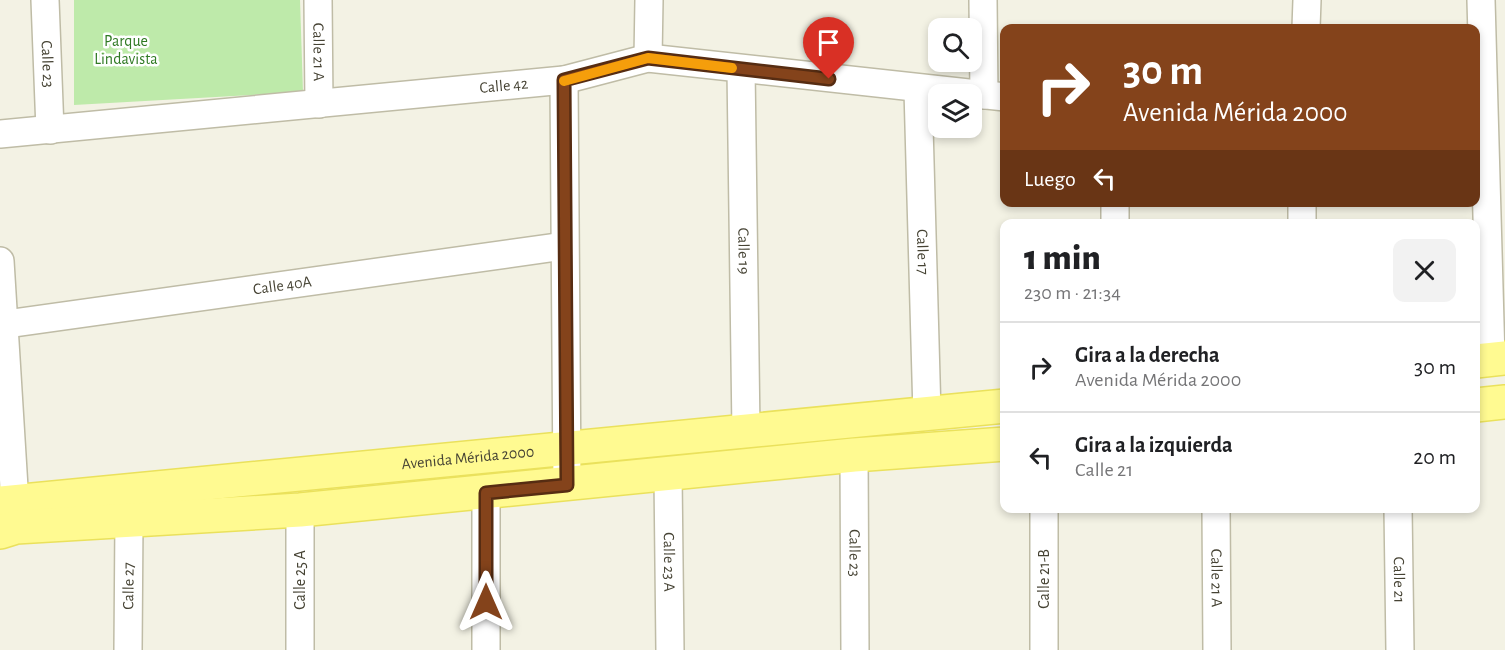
<!DOCTYPE html>
<html lang="es">
<head>
<meta charset="utf-8">
<style>
	body { margin:0; font-family:"Alegreya Sans",sans-serif; background:#f2f2f2; color:#202124; height:100vh; display:flex; flex-direction:column; font-size:22px; white-space:nowrap }
	* { box-sizing:border-box; margin:0 }
	p { font-size:20px; color:#757577 }
	.icon { flex:none; width:33px; height:33px; fill:none; stroke:currentColor; stroke-width:2; stroke-linecap:round; stroke-linejoin:round }
	.map { position:relative; flex:1; overflow:hidden }
	.sheet { position:absolute; left:1000px; top:219px; width:480px; height:294px; display:flex; flex-direction:column; background:#fff; border-radius:12px; box-shadow:0 3px 9px #0003 }
	.sheet>* { flex:none }
	.banner { position:absolute; left:1000px; top:24px; width:480px; height:183px; border-radius:12px; box-shadow:0 3px 9px #0003; background:#84431b; color:#fff; overflow:hidden }
	.fabs { position:absolute; left:928px; top:18px; display:grid; gap:12px }
	.fabs a { display:grid; place-items:center; width:54px; height:54px; border-radius:12px; background:#fff; box-shadow:0 3px 9px #0003; font-size:30px }
	.pin { position:absolute; display:grid; place-items:center; width:51px; height:51px; color:#fff; margin:-62px -26px; border-radius:50% 50% 50% 0; rotate:-45deg; box-shadow:0 0 6px #0007 }
	.pin .icon { rotate:45deg }
	.me { position:absolute; width:66px; margin:-33px; rotate:0deg; stroke-linejoin:round; filter:drop-shadow(0 0 4px #0008) }
	.turn { display:flex; align-items:center; gap:21px; height:126px; padding:0 24px; font-size:27px }
	.turn .icon { width:78px; height:78px; stroke-width:2.5 }
	.turn b { display:block; font-size:42px; line-height:51px }
	.then { display:flex; align-items:center; height:57px; padding:0 24px; background:#0003; gap:12px; font-size:22px }
	.round { display:grid; place-items:center; flex:none; width:63px; height:63px; border-radius:12px; background:#f2f2f2 }
	.headline { display:flex; align-items:center; justify-content:space-between; height:102px; padding:0 24px }
	h1 { font-size:36px; font-weight:800; line-height:45px }
	ul { padding:0; list-style:none }
	li { display:flex; align-items:center; gap:18px; height:90px; padding:0 24px; border-top:2px solid #e0e0e0 }
	li div { flex:1 }
	li b { display:block; font-size:22px }
	li em { font-style:normal }
	.map>svg:first-child { display:block }
	.green { fill:#beeaaa }
	.lines { fill:none; stroke-linecap:round; stroke-linejoin:round }
	.minor-casing { stroke:#bfbca6; stroke-width:30 }
	.major-casing { stroke:#eae15c; stroke-width:36 }
	.minor { stroke:#fff; stroke-width:27 }
	.major { stroke:#fffa91; stroke-width:33 }
	.route-casing { stroke:#562c12; stroke-width:15 }
	.route { stroke:#84431b; stroke-width:10 }
	.slow { stroke:#f59e0b; stroke-width:10 }
	.labels { text-anchor:middle; dominant-baseline:central; stroke-width:5; stroke-linejoin:round; paint-order:stroke }
	.park-label { font-size:16px; fill:#307a24; stroke:#fff }
	.street-label { font-size:16px; fill:#464334; stroke:#fff }
</style>
</head>
<body>
<div class="map">
<svg width="1505" height="650" viewBox="0 0 1505 650">
	<rect width="100%" height="100%" fill="#f3f2e4"/>
	<path class="green" d="M74 0H300L303 92 74 105Z"/>
	<g class="lines">
		<defs>
			<g id="minor">
				<path id="s1" d="M45 0 50 130"/>
				<path id="s2" d="M318 0 319 104"/>
				<path d="M983 0 984 95"/>
				<path d="M1481 0 1491 359"/>
				<path d="M1306 28 1307 0"/>
				<path d="M648 58 649 0"/>
				<path id="s3" d="M741 69 746 431"/>
				<path d="M564 80 567 485"/>
				<path id="s4" d="M918 90 927 414"/>
				<path id="s5" d="M0 134 564 80 648 58 1005 97"/>
				<path d="M1115 224V202"/>
				<path d="M1302 224V202"/>
				<path d="M0 261 16 520"/>
				<path id="s6" d="M0 325 564 246"/>
				<path id="s7" d="M854 455 855 650"/>
				<path id="s8" d="M668 475 670 650"/>
				<path d="M486 493V650"/>
				<path d="M1044 508V650"/>
				<path id="s9" d="M1216 508 1217 650"/>
				<path id="s10" d="M1398 508 1400 650"/>
				<path d="M300 510V650"/>
				<path id="s11" d="M128 650 129 520"/>
			</g>
			<g id="major">
				<path d="M1476 361 1505 358"/>
				<path d="M1476 405 1505 402"/>
				<path id="s12" d="M0 503 1005 406"/>
				<path d="M0 532 16 527 300 510 854 455 1005 444"/>
			</g>
		</defs>
		<use href="#minor" class="minor-casing"/>
		<use href="#major" class="major-casing"/>
		<use href="#minor" class="minor"/>
		<use href="#major" class="major"/>
	</g>
	<g class="lines">
		<defs>
			<path id="route" d="M486 602V493L567 485 564 80 648 58 829 79"/>
		</defs>
		<use href="#route" class="route-casing"/>
		<use href="#route" class="route"/>
		<path class="slow" d="M564 81 648 58 732 68"/>
	</g>
	<g class="labels">
		<g class="park-label">
			<text x="126" y="41">Parque<tspan x="126" dy="18">Lindavista</tspan></text>
		</g>
		<g class="street-label">
			<text stroke="none"><textPath href="#s2" startOffset="52">Calle 21 A</textPath></text>
			<text stroke="none"><textPath href="#s1" startOffset="64">Calle 23</textPath></text>
			<text stroke="none"><textPath href="#s5" startOffset="506">Calle 42</textPath></text>
			<text stroke="none"><textPath href="#s3" startOffset="182">Calle 19</textPath></text>
			<text stroke="none"><textPath href="#s4" startOffset="162">Calle 17</textPath></text>
			<text stroke="none"><textPath href="#s6" startOffset="285">Calle 40A</textPath></text>
			<text stroke="none"><textPath href="#s12" startOffset="470">Avenida Mérida 2000</textPath></text>
			<text stroke="none"><textPath href="#s7" startOffset="98">Calle 23</textPath></text>
			<text stroke="none"><textPath href="#s8" startOffset="87">Calle 23 A</textPath></text>
			<text transform="translate(1044 579) rotate(-90)">Calle 21-B</text>
			<text stroke="none"><textPath href="#s9" startOffset="70">Calle 21 A</textPath></text>
			<text stroke="none"><textPath href="#s10" startOffset="72">Calle 21</textPath></text>
			<text transform="translate(300 580) rotate(-90)">Calle 25 A</text>
			<text stroke="none"><textPath href="#s11" startOffset="64">Calle 27</textPath></text>
		</g>
	</g>
</svg>
<div class="fabs">
<a><svg class="icon" aria-label="search" viewBox="0 0 24 24"><circle cx="10" cy="10" r="6"/><path d="M15 15l6 6"/></svg></a>
<a><svg class="icon" aria-label="layers" viewBox="0 0 24 24"><path d="M12 4l9 5-9 5-9-5zM3 14l9 5 9-5"/></svg></a>
</div>
<div class="pin" style="left:829px;top:79px;background:#d93025"><svg class="icon" aria-label="arrive" viewBox="0 0 24 24"><path d="M6 21V4h12l-3 4 3 4H6"/></svg></div>
<svg class="me" style="left:486px;top:602px" viewBox="-20 -20 40 40"><path d="M0-17L14 15 0 8-14 15z" fill="#84431b" stroke="#fff" stroke-width="4"/></svg>
<div class="banner">
<div class="turn"><svg class="icon" aria-label="right" viewBox="0 0 24 24"><path d="M7 20v-9h11M14 6l5 5-5 5"/></svg><div><b>30 m</b>Avenida Mérida 2000</div></div>
<div class="then">Luego<svg class="icon" aria-label="left" viewBox="0 0 24 24"><path d="M17 20v-9H6M10 6l-5 5 5 5"/></svg></div>
</div>
<section class="sheet">
<div class="headline"><div><h1>1 min</h1><p>230 m · 21:34</p></div><a class="round"><svg class="icon" aria-label="close" viewBox="0 0 24 24"><path d="M6 6l12 12M18 6L6 18"/></svg></a></div>
<ul>
<li><svg class="icon" aria-label="right" viewBox="0 0 24 24"><path d="M7 20v-9h11M14 6l5 5-5 5"/></svg><div><b>Gira a la derecha</b><p>Avenida Mérida 2000</p></div><em>30 m</em></li>
<li><svg class="icon" aria-label="left" viewBox="0 0 24 24"><path d="M17 20v-9H6M10 6l-5 5 5 5"/></svg><div><b>Gira a la izquierda</b><p>Calle 21</p></div><em>20 m</em></li>
</ul>
</section>
</div>
</body>
</html>
